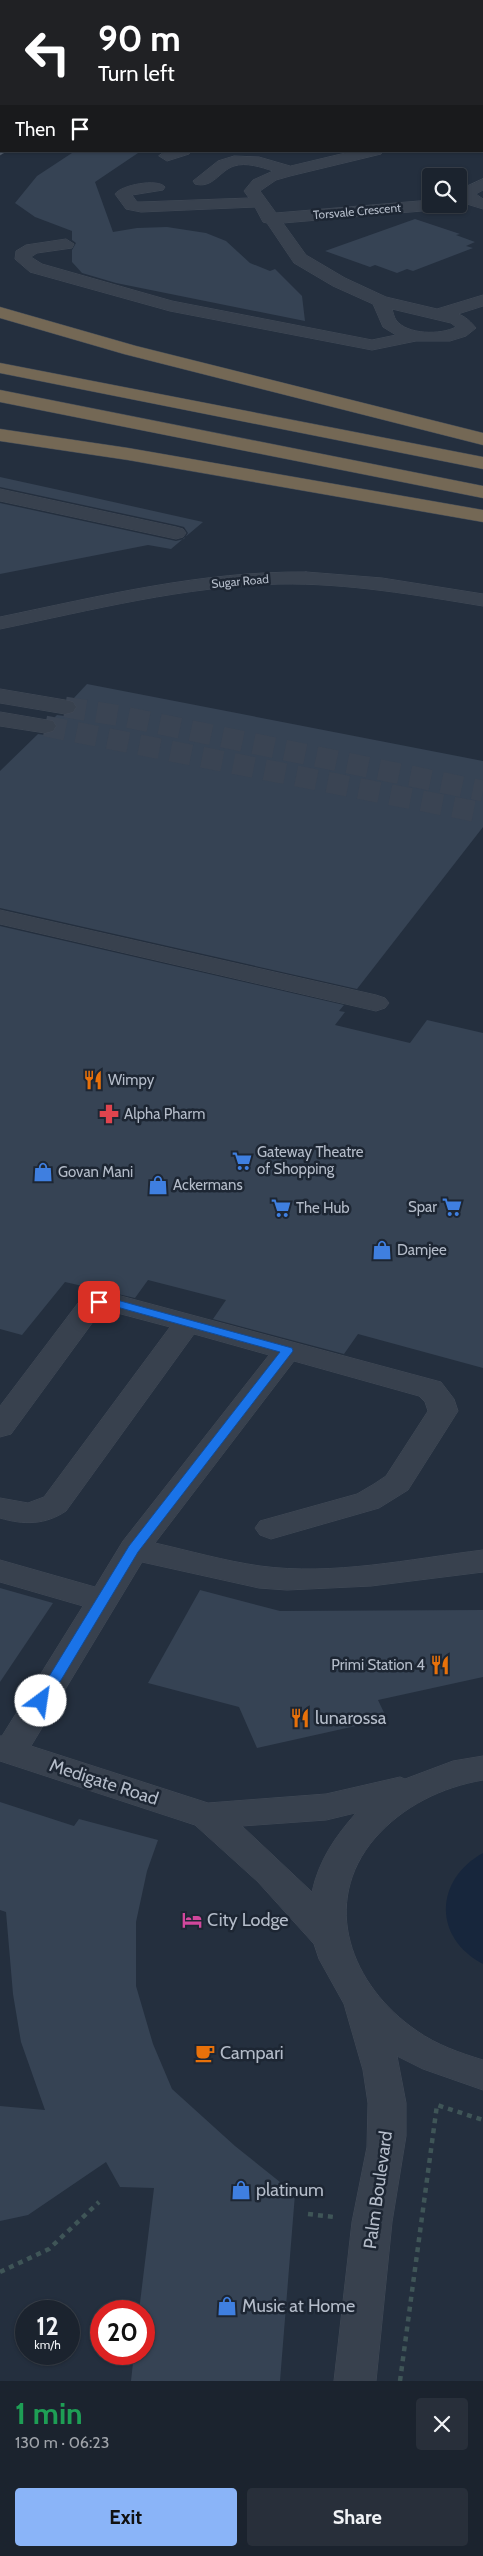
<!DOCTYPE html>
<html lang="en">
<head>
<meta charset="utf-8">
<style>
	body { margin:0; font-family:Cabin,sans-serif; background:#282f3a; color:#f1f3f6; height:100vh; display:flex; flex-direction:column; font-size:19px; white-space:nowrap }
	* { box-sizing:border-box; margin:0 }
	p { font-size:16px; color:#a0a4aa }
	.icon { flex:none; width:28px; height:28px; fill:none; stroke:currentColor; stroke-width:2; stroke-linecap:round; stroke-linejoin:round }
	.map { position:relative; height:2381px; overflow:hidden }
	.side { display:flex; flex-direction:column; background:#1b232e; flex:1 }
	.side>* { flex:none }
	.hud { position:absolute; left:0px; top:0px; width:484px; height:152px; box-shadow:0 1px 4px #0004,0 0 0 1px #39404a; background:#202124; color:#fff; overflow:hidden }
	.buttons { position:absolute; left:422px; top:168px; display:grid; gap:10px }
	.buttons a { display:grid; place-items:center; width:45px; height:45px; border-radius:5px; background:#1b232e; box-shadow:0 1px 4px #0004,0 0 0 1px #39404a; font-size:25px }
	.speed { position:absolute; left:15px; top:2300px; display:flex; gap:10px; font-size:25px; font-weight:700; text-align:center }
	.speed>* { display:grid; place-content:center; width:65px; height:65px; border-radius:50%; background:#1b232e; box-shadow:0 1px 4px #0004,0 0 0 1px #39404a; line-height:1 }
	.speed small { font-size:12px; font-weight:400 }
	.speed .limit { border:8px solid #d22; background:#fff; color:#111 }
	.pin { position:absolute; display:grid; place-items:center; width:42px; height:42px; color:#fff; margin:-21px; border-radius:10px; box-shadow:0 2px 8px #0006 }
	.me { position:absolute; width:55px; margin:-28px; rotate:31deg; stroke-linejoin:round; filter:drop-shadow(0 0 4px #0008) }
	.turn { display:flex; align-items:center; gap:18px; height:105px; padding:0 15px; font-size:22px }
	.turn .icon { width:65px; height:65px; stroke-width:2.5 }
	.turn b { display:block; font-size:35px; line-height:42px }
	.then { display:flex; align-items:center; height:48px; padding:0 15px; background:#0003; gap:10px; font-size:19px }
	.round { display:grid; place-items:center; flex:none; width:52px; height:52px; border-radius:5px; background:#282f3a }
	.summary { display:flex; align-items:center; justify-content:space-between; height:85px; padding:0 15px }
	h1 { font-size:30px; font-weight:700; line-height:38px; color:#1e9e55 }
	.button { display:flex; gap:10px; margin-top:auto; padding:10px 15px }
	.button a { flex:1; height:58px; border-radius:5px; background:#8ab4f8; color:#111; font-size:20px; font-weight:700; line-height:58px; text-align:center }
	.button a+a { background:#282f3a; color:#f1f3f6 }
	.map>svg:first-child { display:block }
	.water { fill:#17263c }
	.building { fill:#364354 }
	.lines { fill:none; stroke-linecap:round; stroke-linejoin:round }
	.minor-tunnel { stroke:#3a4453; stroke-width:21; stroke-dasharray:21 11; stroke-linecap:butt }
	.minor-casing { stroke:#414a57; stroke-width:1 }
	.major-casing { stroke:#414a57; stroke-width:1 }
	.highway-casing { stroke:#434c59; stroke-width:1 }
	.path { stroke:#3f5557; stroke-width:4.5; stroke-dasharray:5 5; stroke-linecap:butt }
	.minor { fill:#38414e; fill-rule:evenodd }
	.major { fill:#56606e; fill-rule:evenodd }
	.highway { fill:#746855; fill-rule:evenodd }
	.route { fill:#1a73e8; stroke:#114b97 }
	.labels { text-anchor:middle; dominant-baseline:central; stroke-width:5; stroke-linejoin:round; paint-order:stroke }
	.far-street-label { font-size:12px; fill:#b4bcc9; stroke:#1d2633 }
	.poi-label { font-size:15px; fill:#b4bcc9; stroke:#1d2633; text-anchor:start }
	.near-poi-label { font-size:18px; fill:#b4bcc9; stroke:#1d2633; text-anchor:start }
	.near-street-label { font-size:18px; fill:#b4bcc9; stroke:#1d2633 }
</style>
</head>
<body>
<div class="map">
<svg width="483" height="2381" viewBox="0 0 483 2381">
	<rect width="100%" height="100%" fill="#242f3e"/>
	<path class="water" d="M483 1853V1964C433 1938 434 1880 483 1853Z"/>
	<g class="building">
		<path d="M75 151H141L95 182 113 232 137 228 167 227 206 233 226 241 250 263 270 271 275 269 302 296 305 321 116 283 82 273 72 262V250L76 243 72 240V231L35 217 15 203 37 176Z"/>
		<path d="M415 219 460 234 456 235 475 242 466 246 473 248 413 271 407 269 397 273 375 265 370 267 325 251Z"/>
		<path d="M0 477 82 495 203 522 171 549 148 545 0 574V503L176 541 184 539 188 533 184 527 176 525 0 487Z"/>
		<path d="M87 684 483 761V827L357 989 0 908V771L38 734 45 735 55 732 58 725 53 719 57 715 65 716 75 713 78 706 72 700Z"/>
		<path d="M0 926 344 1005 339 1011 345 1012 335 1025 410 1043 427 1020 483 1033V1368L358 1334 344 1354 213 1319 226 1300 148 1280 135 1298 65 1282 22 1335 0 1329Z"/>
		<path d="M0 1588 53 1603 0 1682Z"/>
		<path d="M200 1590 280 1611 483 1610V1677L378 1700 387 1719 257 1748 239 1707 148 1683Z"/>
		<path d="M0 1802 74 1826 79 1819 158 1840 147 1871 136 1922V1986L153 2044 172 2089 235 2146 295 2194 280 2381H131L134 2354H144V2311H139L154 2188 120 2187 106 2162 28 2215 0 2221V2106L45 2110 21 2042 13 1994 6 1912 0 1910Z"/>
	</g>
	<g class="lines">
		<g class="minor-tunnel">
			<path d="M65 707 121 716 483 791"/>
			<path d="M45 726 483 813"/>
		</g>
		<defs>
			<g id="minor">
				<path d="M5 0H26L27 1H6Z"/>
				<rect x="482" y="74" width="1" height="8"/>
				<path d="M166 151H191L189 154 167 161 159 156Z"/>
				<path d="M354 151H383L381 154 290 176 276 180 260 191 276 213 431 200V204H453L451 207 445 209 283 223 306 255 345 278 386 297 437 309 483 295V306L458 314C465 316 471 322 476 328L466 336 450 341H416L372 350 170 311 30 272 15 259 16 251 26 245 66 239 74 244 72 248 37 253 31 257 42 264 172 301 372 340 396 335 383 327 373 304 333 286 294 263 267 223 263 222 255 207 141 212 126 209 115 194C121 185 158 178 165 187L163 190 132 195 137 202H141L249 198 244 191 253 180 273 171C261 167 246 162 234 166 219 171 213 189 195 184L193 181 218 161 234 156 259 157 290 166ZM392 309 451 323 456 327C441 335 407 335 396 320 394 317 393 312 392 309Z"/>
				<path d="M483 179V190L476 194 483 199V209L467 204 459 192 461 189Z"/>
				<path d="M0 489 176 527 183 529 186 533 183 537 176 539 0 501Z"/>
				<path d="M306 572 382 578 483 594V606C416 595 348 583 280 584 185 586 92 610 0 629V617C101 596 202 571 306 572Z"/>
				<path d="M0 689 65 700 73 702 76 707 73 712 65 714 0 703Z"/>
				<path d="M0 712 53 721 56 726 53 731 45 733 0 726Z"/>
				<path d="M0 910 376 995 385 998 389 1003 385 1008 376 1011 0 924Z"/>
				<path d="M106 1292 441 1382 454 1399 458 1411 408 1490 379 1508 271 1539 260 1535 255 1528 260 1521 357 1494 374 1484 386 1476 428 1411 425 1402 419 1396 294 1361 155 1543C190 1551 225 1561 260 1566 333 1576 410 1559 483 1550V1572L371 1586 287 1590 259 1588 142 1562 31 1746 208 1803 326 1794 400 1777 405 1779 453 1761 483 1756V1780C442 1787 403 1806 375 1838 319 1903 351 1986 417 2031 437 2045 460 2053 483 2060V2090L423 2069 397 2056 406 2103V2136L392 2222 376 2381H334L352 2222 367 2147 368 2103 363 2070 344 2004 319 1959 314 1944 258 1882 195 1825 0 1761V1736H2L83 1606 0 1582V1560L95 1587 123 1541 269 1355 194 1334 66 1511C45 1525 24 1525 0 1518V1498L28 1503 44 1497 170 1327 106 1310 98 1315 11 1434 0 1437V1406L78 1303 89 1296ZM356 1813C335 1837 319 1860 312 1892L242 1826 326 1820Z"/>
			</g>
			<g id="major">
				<path d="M1 122V132L0 133V123Z"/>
				<path d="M1 144V151H7L0 155Z"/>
			</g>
			<g id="highway">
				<path d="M0 307 136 346 483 433V445L124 354 0 318Z"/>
				<path d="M0 363 483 457V469L0 373Z"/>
				<path d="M0 390 483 486V498L0 402Z"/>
				<path d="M0 429 128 448 483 510V522L128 460 0 441Z"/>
			</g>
		</defs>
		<use href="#minor" class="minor-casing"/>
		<use href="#major" class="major-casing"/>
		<use href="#highway" class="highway-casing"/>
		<g class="path">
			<path d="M308 2214 334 2217"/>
			<path d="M0 2272 49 2249 99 2202"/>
			<path d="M400 2381 437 2105 483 2120"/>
		</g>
		<use href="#minor" class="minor"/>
		<use href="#major" class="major"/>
		<use href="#highway" class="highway"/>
	</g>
	<path class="route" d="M106 1297 292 1348 293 1351 138 1552 46 1705 41 1706 34 1701 129 1546 280 1352 106 1304H94L93 1302 94 1299Z"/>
	<defs>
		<symbol id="restaurant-bare" viewBox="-9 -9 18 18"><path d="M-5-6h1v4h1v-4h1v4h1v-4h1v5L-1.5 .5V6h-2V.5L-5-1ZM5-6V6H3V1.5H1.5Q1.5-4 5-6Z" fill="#e8710a" stroke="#1d2633" stroke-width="2.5" paint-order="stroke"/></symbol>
		<symbol id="pharmacy-bare" viewBox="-9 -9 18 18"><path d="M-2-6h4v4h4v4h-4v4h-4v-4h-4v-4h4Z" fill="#e0444e" stroke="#1d2633" stroke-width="2.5" paint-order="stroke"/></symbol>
		<symbol id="supermarket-bare" viewBox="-9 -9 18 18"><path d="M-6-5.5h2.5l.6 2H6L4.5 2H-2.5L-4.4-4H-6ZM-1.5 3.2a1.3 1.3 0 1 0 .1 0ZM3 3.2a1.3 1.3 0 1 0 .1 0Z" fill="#3f7fe0" stroke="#1d2633" stroke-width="2.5" paint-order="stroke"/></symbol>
		<symbol id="shop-bare" viewBox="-9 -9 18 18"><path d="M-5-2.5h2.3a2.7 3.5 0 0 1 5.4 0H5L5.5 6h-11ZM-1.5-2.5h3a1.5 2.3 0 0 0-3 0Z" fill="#3f7fe0" stroke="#1d2633" stroke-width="2.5" paint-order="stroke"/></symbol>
		<symbol id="hotel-bare" viewBox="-9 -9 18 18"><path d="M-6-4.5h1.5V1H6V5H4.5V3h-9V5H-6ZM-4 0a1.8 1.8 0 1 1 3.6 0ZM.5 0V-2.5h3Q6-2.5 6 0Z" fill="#d1479c" stroke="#1d2633" stroke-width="2.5" paint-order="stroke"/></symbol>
		<symbol id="cafe-bare" viewBox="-9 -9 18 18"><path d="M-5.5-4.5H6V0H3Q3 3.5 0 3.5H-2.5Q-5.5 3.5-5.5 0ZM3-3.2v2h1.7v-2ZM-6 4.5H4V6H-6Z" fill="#e8710a" stroke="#1d2633" stroke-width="2.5" paint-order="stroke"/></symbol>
	</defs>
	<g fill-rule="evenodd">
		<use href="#restaurant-bare" x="79" y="1066" width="28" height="28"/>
		<use href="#pharmacy-bare" x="95" y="1100" width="28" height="28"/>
		<use href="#supermarket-bare" x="228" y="1147" width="28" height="28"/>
		<use href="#shop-bare" x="29" y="1158" width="28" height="28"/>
		<use href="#shop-bare" x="144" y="1171" width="28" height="28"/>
		<use href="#supermarket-bare" x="438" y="1193" width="28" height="28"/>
		<use href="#supermarket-bare" x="267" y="1194" width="28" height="28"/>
		<use href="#shop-bare" x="368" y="1236" width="28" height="28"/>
		<use href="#restaurant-bare" x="426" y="1651" width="28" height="28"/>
		<use href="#restaurant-bare" x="286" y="1704" width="28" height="28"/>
		<use href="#hotel-bare" x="178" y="1906" width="28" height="28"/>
		<use href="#cafe-bare" x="191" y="2039" width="28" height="28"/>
		<use href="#shop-bare" x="227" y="2176" width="28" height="28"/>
		<use href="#shop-bare" x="213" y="2292" width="28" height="28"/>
	</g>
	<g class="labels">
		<g class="far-street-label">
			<text transform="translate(357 211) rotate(-5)">Torsvale Crescent</text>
			<text transform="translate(240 581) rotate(-5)">Sugar Road</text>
		</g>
		<g class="poi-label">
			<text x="108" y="1080">Wimpy</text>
			<text x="124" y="1114">Alpha Pharm</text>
			<text x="257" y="1152">Gateway Theatre<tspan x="257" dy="17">of Shopping</tspan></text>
			<text x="58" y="1172">Govan Mani</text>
			<text x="173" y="1185">Ackermans</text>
			<text x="437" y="1207" text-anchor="end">Spar</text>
			<text x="296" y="1208">The Hub</text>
			<text x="397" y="1250">Damjee</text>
			<text x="425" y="1665" text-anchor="end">Primi Station 4</text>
		</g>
		<g class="near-poi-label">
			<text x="315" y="1718">lunarossa</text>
			<text x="207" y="1920">City Lodge</text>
			<text x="220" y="2053">Campari</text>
			<text x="256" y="2190">platinum</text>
			<text x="242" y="2306">Music at Home</text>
		</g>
		<g class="near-street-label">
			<text transform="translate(104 1782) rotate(18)">Medigate Road</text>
			<text transform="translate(378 2190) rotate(-82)">Palm Boulevard</text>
		</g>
	</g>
</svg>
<div class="buttons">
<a><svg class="icon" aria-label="search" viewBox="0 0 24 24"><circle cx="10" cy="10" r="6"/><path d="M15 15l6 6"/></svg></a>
</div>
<div class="speed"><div>12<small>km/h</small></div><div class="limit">20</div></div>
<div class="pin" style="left:99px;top:1302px;background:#d93025"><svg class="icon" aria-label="arrive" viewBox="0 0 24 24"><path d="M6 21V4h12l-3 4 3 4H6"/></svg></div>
<svg class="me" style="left:41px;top:1701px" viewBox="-20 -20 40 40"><circle r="19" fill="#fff"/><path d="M0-13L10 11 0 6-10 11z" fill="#1a73e8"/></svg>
<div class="hud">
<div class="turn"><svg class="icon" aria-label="left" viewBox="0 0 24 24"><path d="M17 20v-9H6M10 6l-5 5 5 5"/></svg><div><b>90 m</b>Turn left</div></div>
<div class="then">Then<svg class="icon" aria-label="arrive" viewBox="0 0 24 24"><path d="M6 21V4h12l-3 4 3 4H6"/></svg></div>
</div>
</div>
<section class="side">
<div class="summary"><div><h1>1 min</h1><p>130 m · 06:23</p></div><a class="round"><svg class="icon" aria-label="close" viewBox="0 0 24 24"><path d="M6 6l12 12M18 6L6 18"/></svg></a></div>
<div class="button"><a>Exit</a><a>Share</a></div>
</section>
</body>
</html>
